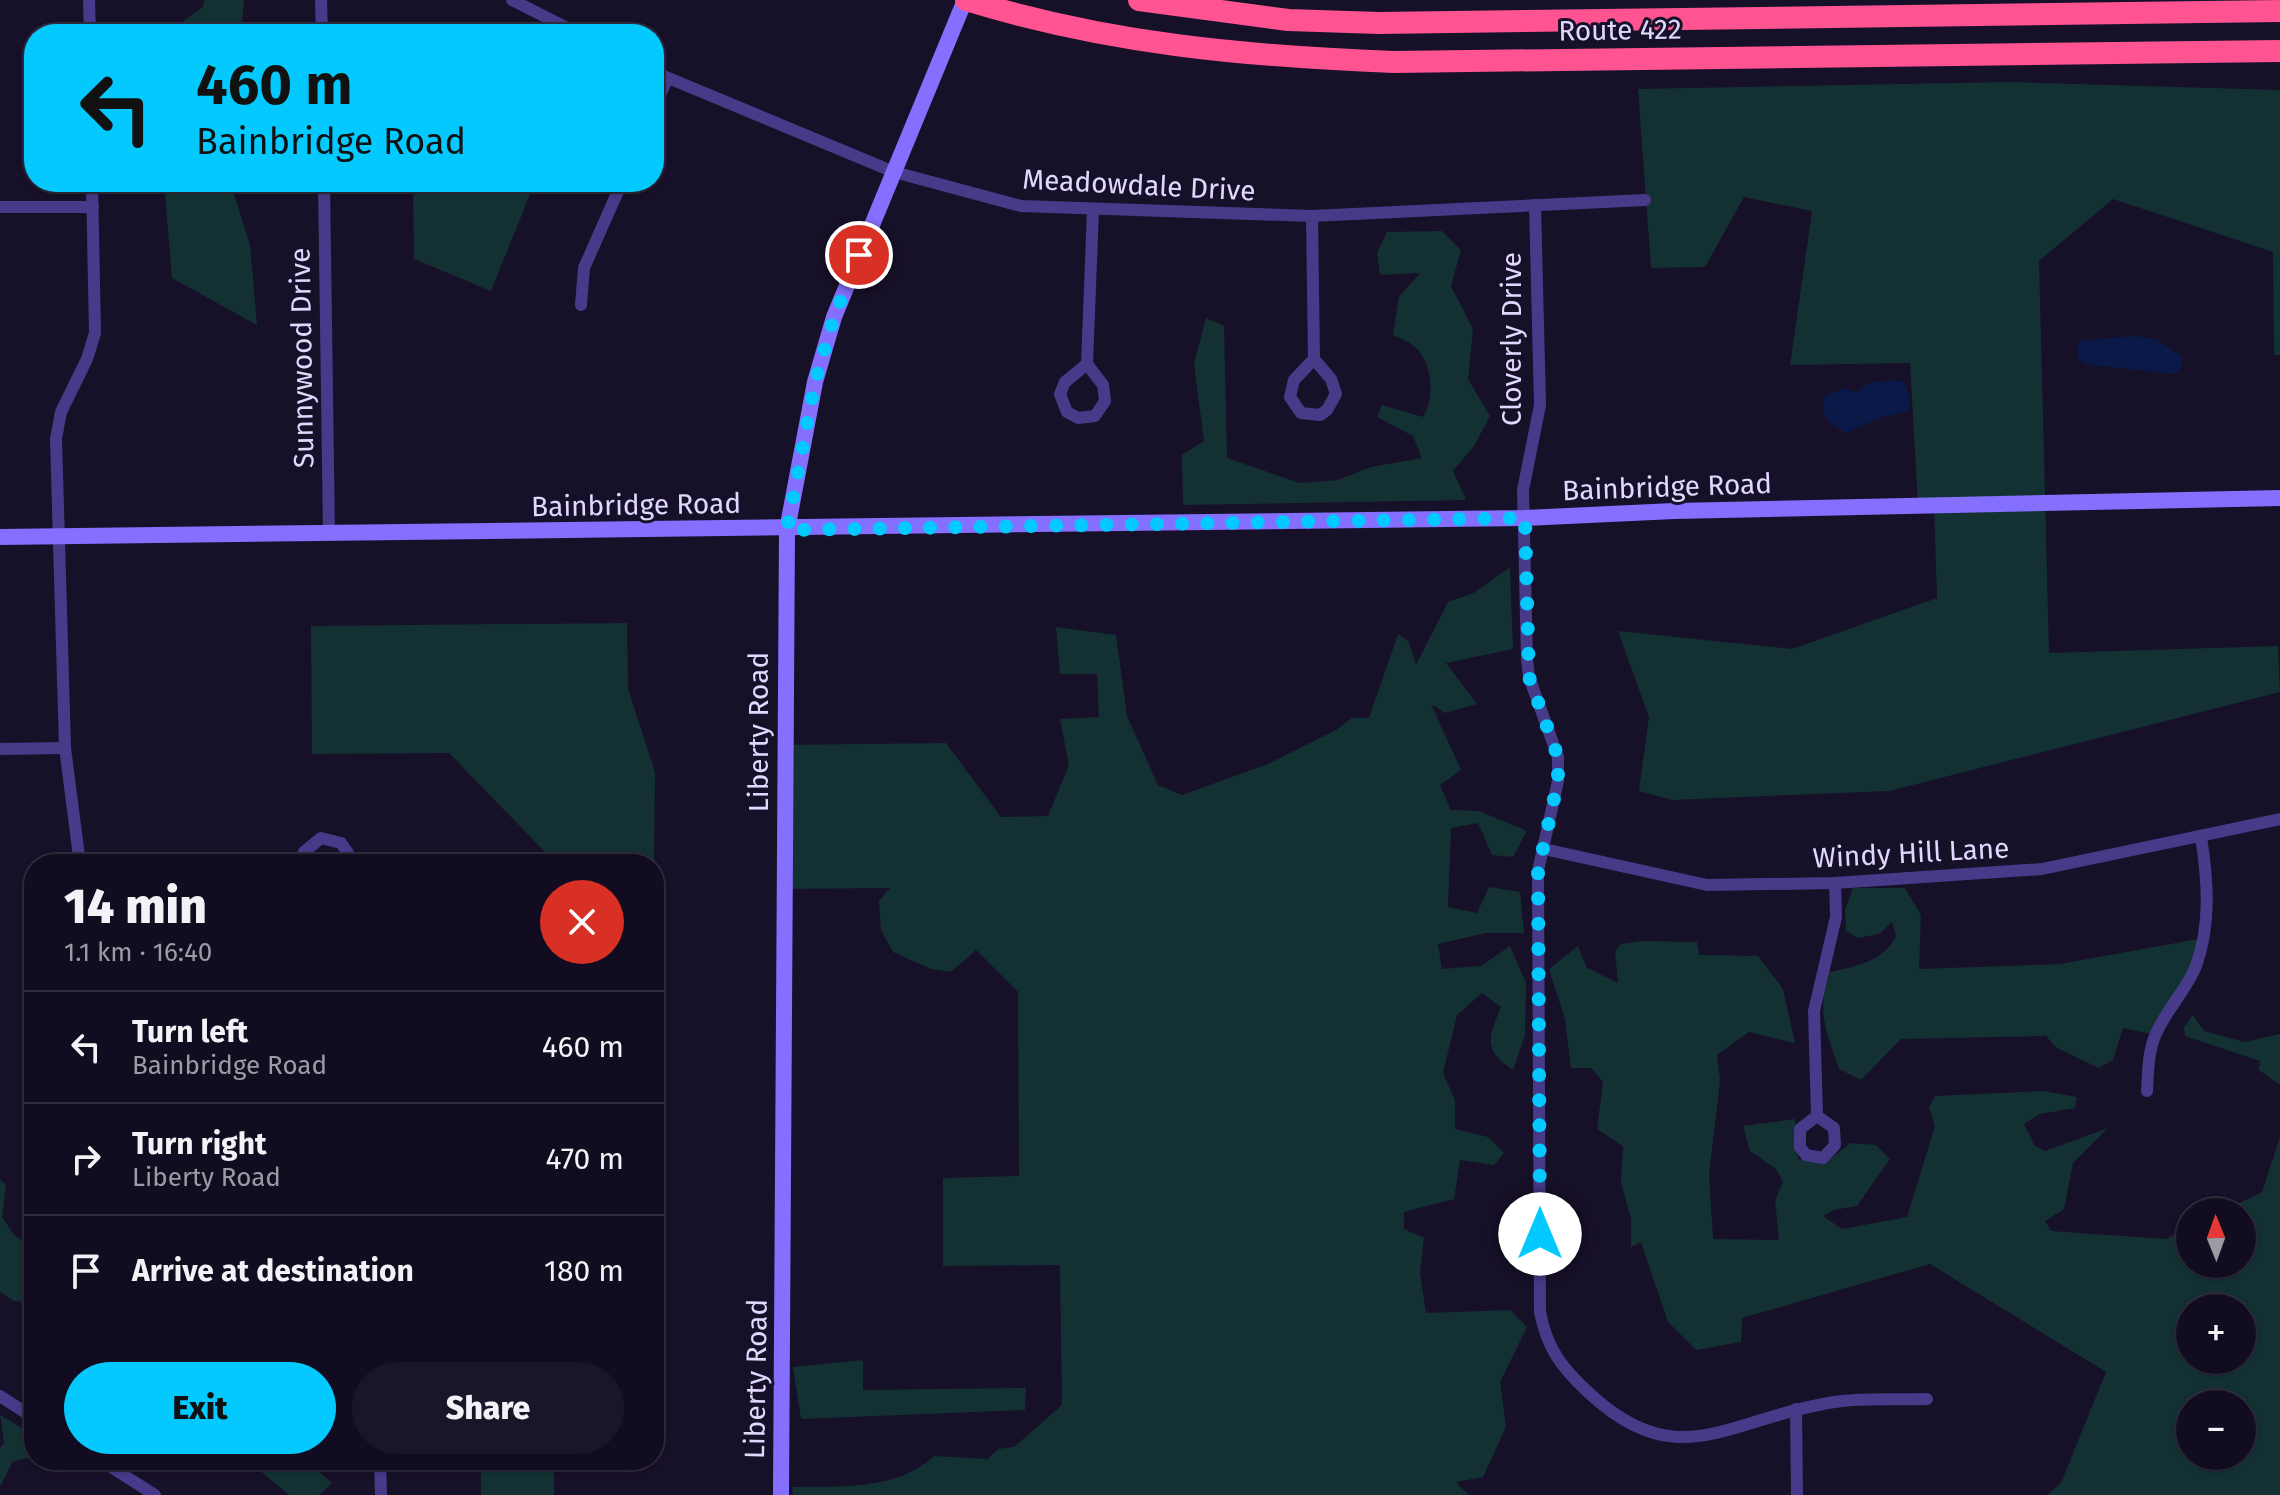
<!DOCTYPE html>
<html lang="en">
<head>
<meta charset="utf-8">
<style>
	body { margin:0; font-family:"Fira Sans",sans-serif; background:#1a1528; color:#f1f3f6; height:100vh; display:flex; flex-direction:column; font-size:30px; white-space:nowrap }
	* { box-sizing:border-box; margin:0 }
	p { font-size:26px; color:#9c9ba4 }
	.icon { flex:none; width:44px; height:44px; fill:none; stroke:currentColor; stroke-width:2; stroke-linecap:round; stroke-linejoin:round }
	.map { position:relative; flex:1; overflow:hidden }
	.details { position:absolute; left:24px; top:854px; width:640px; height:616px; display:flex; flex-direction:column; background:#110c1f; border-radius:32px; box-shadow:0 2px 6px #0004,0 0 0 2px #302c3d }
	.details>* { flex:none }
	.banner { position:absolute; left:24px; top:24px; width:640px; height:168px; border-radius:32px; box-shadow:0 2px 6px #0004,0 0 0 2px #302c3d; background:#04c9ff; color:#111; overflow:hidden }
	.needle { width:52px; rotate:359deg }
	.fabs { position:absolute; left:2176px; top:1198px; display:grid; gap:16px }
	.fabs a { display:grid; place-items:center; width:80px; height:80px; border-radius:50%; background:#110c1f; box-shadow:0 2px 6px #0004,0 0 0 2px #302c3d; font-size:40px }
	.pin { position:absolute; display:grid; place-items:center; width:68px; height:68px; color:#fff; margin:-34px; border:4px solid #fff; border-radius:50%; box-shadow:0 2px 8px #0007 }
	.me { position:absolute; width:88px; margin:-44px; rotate:0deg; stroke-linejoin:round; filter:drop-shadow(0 0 6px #0008) }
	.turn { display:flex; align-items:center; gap:28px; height:168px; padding:0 40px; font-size:36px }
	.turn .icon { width:104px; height:104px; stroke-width:2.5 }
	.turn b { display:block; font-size:56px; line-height:68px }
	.round { display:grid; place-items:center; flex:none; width:84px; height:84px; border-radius:42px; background:#1a1528 }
	.head { display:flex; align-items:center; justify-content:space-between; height:136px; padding:0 40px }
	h1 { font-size:48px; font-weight:800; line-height:60px }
	.primary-button { display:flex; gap:16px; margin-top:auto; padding:16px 40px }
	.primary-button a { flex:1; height:92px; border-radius:48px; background:#04c9ff; color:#111; font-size:32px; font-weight:800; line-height:92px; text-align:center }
	.primary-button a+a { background:#1a1528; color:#f1f3f6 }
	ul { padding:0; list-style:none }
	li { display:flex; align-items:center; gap:24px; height:112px; padding:0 40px; border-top:2px solid #302c3d }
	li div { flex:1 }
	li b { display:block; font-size:30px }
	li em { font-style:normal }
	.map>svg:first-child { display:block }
	.green { fill:#133133; fill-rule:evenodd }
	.water { fill:#0a1948 }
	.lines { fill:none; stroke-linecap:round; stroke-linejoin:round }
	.street { stroke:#473b89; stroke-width:12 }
	.secondary { stroke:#846fff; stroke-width:16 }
	.highway { stroke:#ff5392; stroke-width:22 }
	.route { stroke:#04c9ff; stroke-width:14; stroke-dasharray:0 25.2 }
	.labels { text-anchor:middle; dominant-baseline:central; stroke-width:6; stroke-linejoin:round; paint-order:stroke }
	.street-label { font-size:28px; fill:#e1d8ff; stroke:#171029 }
</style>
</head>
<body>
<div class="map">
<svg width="2280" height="1495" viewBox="0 0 2280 1495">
	<rect width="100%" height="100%" fill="#171029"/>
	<g class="green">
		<path d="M205 0H244L241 34H183V21L202 8Z"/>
		<path d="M2009 82 2280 90V355H2274L2273 252 2113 199 2039 261 2049 653 2278 646 2280 692 1889 791 1672 800 1639 791 1649 717 1618 631 1792 649 1937 598 1934 506H1918L1910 363 1790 365 1812 211 1744 197 1705 267 1651 268 1638 89Z"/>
		<path d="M164 182H230L250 245 257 325 172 278Z"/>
		<path d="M413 182H535L491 291 414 259Z"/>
		<path d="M1442 231 1461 250 1451 286 1473 329 1468 379 1490 416 1474 446 1453 471 1466 500 1183 505 1182 455 1204 441 1194 364 1206 318 1224 326 1227 458 1300 483 1338 480 1371 467 1422 458 1413 436 1377 417 1382 405 1423 417C1435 399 1433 363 1415 347 1410 342 1399 338 1393 335L1399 297 1420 273 1380 275 1377 253 1387 232Z"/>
		<path d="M1510 567 1513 649 1446 663 1477 704 1445 713 1431 704 1461 770 1440 785 1451 810 1479 811 1527 831 1513 857 1492 855 1478 823 1451 828 1448 907 1477 913 1489 887 1520 892 1524 933H1486L1438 944 1442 969 1481 966 1510 946 1526 983 1525 1035 1513 1070C1483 1050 1488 1038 1501 1007L1482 993 1457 1015 1443 1073 1455 1100V1129L1488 1137 1504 1153 1494 1165 1460 1160 1454 1199 1404 1212V1229L1424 1238 1420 1273 1426 1313 1510 1310 1527 1327 1500 1382 1506 1427 1483 1477 1456 1482 1469 1495H793L792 1487C840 1486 897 1491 934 1456L988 1459 998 1449 1014 1447 1062 1405 1060 1265 943 1266V1178L1019 1176 1018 992 976 950 951 972 931 969 893 952 881 930 879 901 890 888 784 889V745L946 743 1001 817 1048 816 1069 765 1060 719 1099 717 1097 674H1060L1056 627 1116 635 1127 716 1158 785 1182 795 1268 764 1336 730 1352 718H1369L1398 634 1409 642 1416 665 1448 602 1474 593Z"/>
		<path d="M627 623 628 689 655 772 654 864H546L545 852 449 753 312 754 311 626Z"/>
		<path d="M1853 888H1905L1921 915 1919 969 2060 964 2204 938 2155 1035 2123 1028 2113 1060 2099 1068 2057 1048 2046 1036 1901 1039 1861 1080 1839 1069C1826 1030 1816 1013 1830 972 1857 966 1883 962 1896 936L1892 922 1879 934 1858 938 1846 931 1845 910Z"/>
		<path d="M1643 941 1697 942 1699 955 1758 956 1783 989 1795 1043 1749 1032 1717 1055 1720 1081 1709 1175 1713 1239 1779 1240 1775 1200 1783 1182 1776 1169 1750 1151 1743 1126 1795 1119 1798 1159 1825 1162 1851 1143 1876 1145 1890 1159 1857 1206 1833 1210 1823 1216 1842 1229 1907 1217 1935 1126 1929 1107 1935 1096 2043 1091 2077 1097 2075 1108 2040 1114 2024 1124 2035 1146 2045 1151 2108 1128 2073 1163 2064 1209 2045 1221 2051 1231 2166 1239 2190 1227V1264H2242V1212H2221L2262 1192 2280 1137V1495H2047L2061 1483 2106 1372 1930 1264 1742 1318 1741 1342 1696 1350 1668 1322 1641 1242 1631 1247V1218L1621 1183 1623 1146 1597 1129 1603 1082 1591 1068H1571L1565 1019 1549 969 1578 946 1587 968 1618 983 1615 951 1621 944ZM2190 1308H2242V1360H2190ZM2190 1404H2242V1456H2190Z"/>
		<path d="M2193 1015 2204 1031 2244 1042 2280 1034V1085L2259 1070 2260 1061 2185 1036 2184 1027Z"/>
		<path d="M0 1179 6 1185 2 1217 14 1235 30 1246 34 1242V1303L14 1301 0 1292Z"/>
		<path d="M863 1360V1390L1026 1388 1025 1410 801 1419 793 1367Z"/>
		<path d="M0 1415 34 1435V1457L13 1461 0 1487V1448L4 1443Z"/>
		<path d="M247 1460H305L332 1483 319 1495H289Z"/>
		<rect x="481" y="1460" width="73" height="35"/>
	</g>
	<g class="water">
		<path d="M2133 336 2155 339 2180 355 2182 365 2176 374 2084 364 2077 356 2079 341Z"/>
		<path d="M1893 380 1903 382C1909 393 1914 401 1907 412L1881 417 1846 433 1828 421 1822 408 1825 396 1846 388 1856 393 1867 383Z"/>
	</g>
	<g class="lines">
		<g class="street">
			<path d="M89 0 90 34"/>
			<path d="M321 0 322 34"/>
			<path d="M512 0 579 34"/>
			<path d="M654 72 894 172 1021 206 1312 216 1645 200"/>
			<path d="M654 109 667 79"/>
			<path d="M324 182 329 534"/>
			<path d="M1535 205 1540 405 1523 490 1527 659 1529 677 1558 757V781L1538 871 1540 1312C1547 1349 1562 1368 1589 1393 1676 1474 1724 1422 1823 1404 1856 1397 1893 1400 1927 1399"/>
			<path d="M0 207H93"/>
			<path d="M1312 216 1314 359 1294 380 1290 397 1301 413 1320 415 1327 410 1336 394 1331 379 1314 359"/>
			<path d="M581 305 584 268 622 182"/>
			<path d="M1087 364 1103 385 1105 401 1095 416 1078 418 1067 412 1060 394 1065 382 1087 364 1093 210"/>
			<path d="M0 749 65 748"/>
			<path d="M1544 849 1707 885 1835 883 2042 869 2280 819"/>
			<path d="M349 861 422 864"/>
			<path d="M80 864 65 748 56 439 61 412 87 359 95 333 92 182"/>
			<path d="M303 864 304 852 321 838 341 843 348 853V864"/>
			<path d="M2147 1091C2148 1072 2148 1053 2155 1036 2165 1011 2186 991 2196 966 2211 924 2208 881 2201 837"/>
			<path d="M1817 1116 1800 1129V1147L1806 1155 1823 1158 1835 1145 1834 1128 1817 1116 1814 1011 1836 917 1835 883"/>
			<path d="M0 1396 34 1418"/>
			<path d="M1796 1409 1797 1495"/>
			<path d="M100 1460 155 1495"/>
			<path d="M380 1460 381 1495"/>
		</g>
		<g class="secondary">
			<path d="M0 537 1525 518 1674 511 2280 498"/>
			<path d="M781 1495 787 530 815 382 834 317 965 0"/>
		</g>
		<g class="highway">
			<path d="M966 0C1111 44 1243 56 1394 62L2280 51"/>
			<path d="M1139 0 1288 20 1379 23 2280 11"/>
		</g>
	</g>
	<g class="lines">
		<path class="route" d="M859 255 834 317 815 382 787 530 1525 518 1529 677 1558 757V781L1538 871 1540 1234"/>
	</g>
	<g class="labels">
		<g class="street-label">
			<text transform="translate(1620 30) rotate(-1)">Route 422</text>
			<text transform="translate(1139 185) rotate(3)">Meadowdale Drive</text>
			<text transform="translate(1511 339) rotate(-90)">Cloverly Drive</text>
			<text transform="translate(302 358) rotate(-91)">Sunnywood Drive</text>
			<text transform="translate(1667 487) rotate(-2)">Bainbridge Road</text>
			<text transform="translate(636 505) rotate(-1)">Bainbridge Road</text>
			<text transform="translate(758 732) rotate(-90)">Liberty Road</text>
			<text transform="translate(1911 853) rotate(-3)">Windy Hill Lane</text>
			<text transform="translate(756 1379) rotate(-89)">Liberty Road</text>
		</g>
	</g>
</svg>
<div class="fabs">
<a><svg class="needle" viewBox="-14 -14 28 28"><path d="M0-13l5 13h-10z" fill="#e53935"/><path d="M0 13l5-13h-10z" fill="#9c9ba4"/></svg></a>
<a>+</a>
<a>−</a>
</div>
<div class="pin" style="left:859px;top:255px;background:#d93025"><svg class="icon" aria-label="arrive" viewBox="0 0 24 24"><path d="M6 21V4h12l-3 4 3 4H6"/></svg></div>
<svg class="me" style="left:1540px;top:1234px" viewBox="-20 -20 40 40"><circle r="19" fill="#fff"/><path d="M0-13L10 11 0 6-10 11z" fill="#04c9ff"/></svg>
<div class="banner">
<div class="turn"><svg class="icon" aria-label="left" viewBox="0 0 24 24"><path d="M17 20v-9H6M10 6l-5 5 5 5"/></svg><div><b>460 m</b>Bainbridge Road</div></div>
</div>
<section class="details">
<div class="head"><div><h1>14 min</h1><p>1.1 km · 16:40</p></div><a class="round" style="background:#d93025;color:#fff"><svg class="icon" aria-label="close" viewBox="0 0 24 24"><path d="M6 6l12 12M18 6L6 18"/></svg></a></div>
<ul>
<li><svg class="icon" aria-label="left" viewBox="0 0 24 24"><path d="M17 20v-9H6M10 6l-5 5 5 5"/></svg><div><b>Turn left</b><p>Bainbridge Road</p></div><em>460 m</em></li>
<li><svg class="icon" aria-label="right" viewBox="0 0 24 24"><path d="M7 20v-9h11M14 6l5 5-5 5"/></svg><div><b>Turn right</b><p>Liberty Road</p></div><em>470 m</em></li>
<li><svg class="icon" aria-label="arrive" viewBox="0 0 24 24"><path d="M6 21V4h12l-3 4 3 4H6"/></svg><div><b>Arrive at destination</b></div><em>180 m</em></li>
</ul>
<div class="primary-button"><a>Exit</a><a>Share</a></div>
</section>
</div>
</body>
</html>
